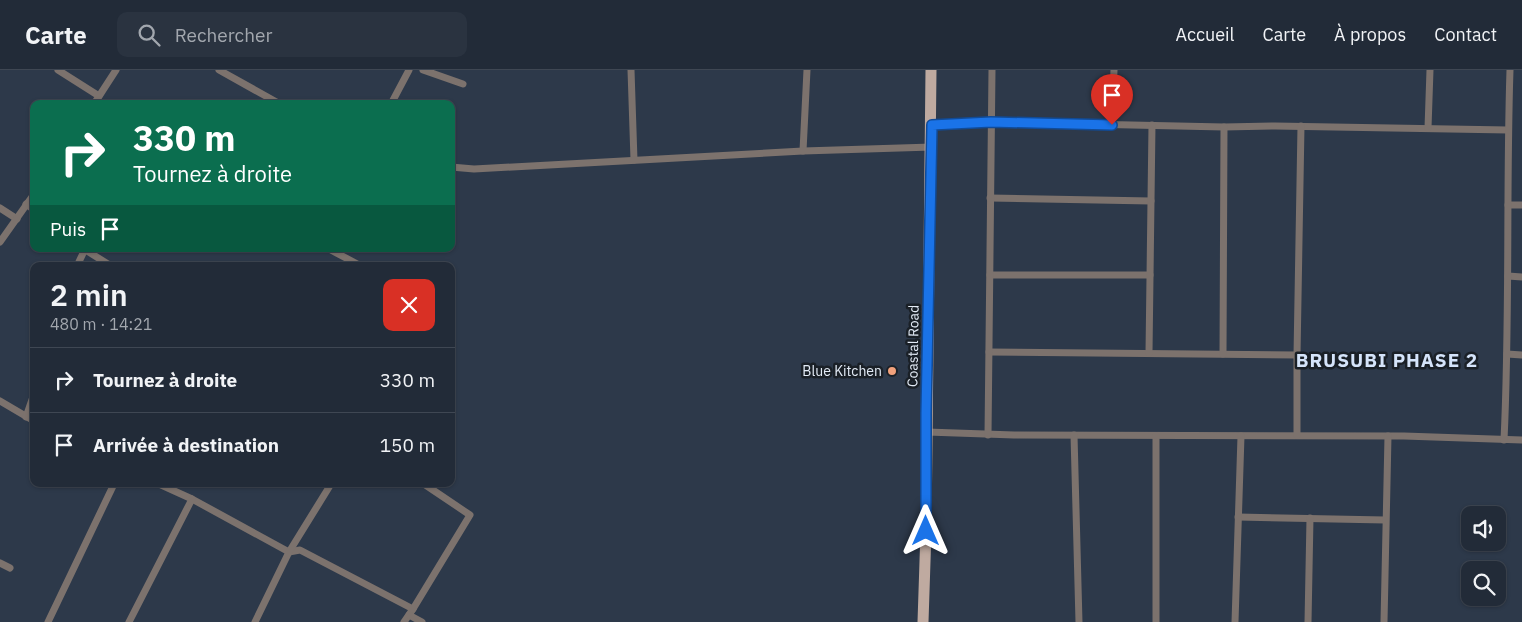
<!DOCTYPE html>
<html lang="fr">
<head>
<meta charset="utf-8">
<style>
	body { margin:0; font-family:"IBM Plex Sans",sans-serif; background:#2a3340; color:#f1f3f6; height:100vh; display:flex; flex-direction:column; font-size:19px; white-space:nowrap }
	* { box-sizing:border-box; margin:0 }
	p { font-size:16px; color:#a2a7ae }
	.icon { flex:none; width:28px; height:28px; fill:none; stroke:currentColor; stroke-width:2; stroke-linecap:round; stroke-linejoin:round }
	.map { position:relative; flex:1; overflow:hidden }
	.sheet { position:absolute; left:30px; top:192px; width:425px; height:225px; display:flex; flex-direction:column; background:#222b38; border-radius:10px; box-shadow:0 1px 4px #0004,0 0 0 1px #3f4753 }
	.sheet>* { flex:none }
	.guide { position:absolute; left:30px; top:30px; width:425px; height:152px; border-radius:10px; box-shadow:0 1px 4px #0004,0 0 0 1px #3f4753; background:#0b6e4f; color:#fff; overflow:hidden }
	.buttons { position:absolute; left:1461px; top:436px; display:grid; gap:10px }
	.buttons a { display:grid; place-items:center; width:45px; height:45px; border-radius:10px; background:#222b38; box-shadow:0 1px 4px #0004,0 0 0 1px #3f4753; font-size:25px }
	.pin { position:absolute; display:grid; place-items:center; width:42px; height:42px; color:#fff; margin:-51px -21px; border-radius:50% 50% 50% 0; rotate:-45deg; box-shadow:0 0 5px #0007 }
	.pin .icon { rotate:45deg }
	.me { position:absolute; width:55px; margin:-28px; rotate:0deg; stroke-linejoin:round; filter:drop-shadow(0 0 4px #0008) }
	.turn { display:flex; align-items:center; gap:18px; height:105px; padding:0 20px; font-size:22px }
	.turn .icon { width:65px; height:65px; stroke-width:2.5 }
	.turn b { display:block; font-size:35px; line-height:42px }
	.then { display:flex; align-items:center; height:48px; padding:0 20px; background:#0003; gap:10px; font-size:19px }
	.round { display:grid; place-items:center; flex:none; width:52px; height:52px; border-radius:10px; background:#2a3340 }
	.summary { display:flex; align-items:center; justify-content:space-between; height:85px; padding:0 20px }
	h1 { font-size:30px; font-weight:600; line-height:38px }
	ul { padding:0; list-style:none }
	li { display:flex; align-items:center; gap:15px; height:65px; padding:0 20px; border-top:1px solid #3f4753 }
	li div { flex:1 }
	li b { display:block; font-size:19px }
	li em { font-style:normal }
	header { display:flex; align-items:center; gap:30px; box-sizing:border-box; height:70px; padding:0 25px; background:#222b38; border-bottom:1px solid #3f4753 }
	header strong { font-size:24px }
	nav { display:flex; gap:28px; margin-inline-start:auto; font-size:18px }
	.search { width:350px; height:45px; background:#2a3340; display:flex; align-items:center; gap:12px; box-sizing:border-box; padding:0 18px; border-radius:10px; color:#a2a7ae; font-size:19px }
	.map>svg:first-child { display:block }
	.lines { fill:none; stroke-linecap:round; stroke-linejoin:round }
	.street { stroke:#7c726d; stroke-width:7 }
	.primary { stroke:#bfaaa0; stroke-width:11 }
	.route-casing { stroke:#114b97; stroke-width:12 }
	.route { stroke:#1a73e8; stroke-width:9 }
	.poi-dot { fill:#f1a17c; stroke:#1a2027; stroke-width:2 }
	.labels { text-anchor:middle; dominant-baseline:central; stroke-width:5; stroke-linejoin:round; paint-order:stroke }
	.street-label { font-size:14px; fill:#e3ebf6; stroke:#1a2027 }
	.poi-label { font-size:14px; fill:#e3ebf6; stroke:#1a2027; text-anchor:end }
	.district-label { font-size:19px; font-weight:bold; letter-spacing:1px; fill:#d5e4fa; stroke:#1a2027 }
</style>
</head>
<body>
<header>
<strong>Carte</strong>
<div class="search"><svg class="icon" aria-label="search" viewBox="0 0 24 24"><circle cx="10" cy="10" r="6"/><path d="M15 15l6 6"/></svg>Rechercher</div>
<nav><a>Accueil</a><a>Carte</a><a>À propos</a><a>Contact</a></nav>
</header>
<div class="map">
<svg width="1522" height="552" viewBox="0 0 1522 552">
	<rect width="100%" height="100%" fill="#2d394a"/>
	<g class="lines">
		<g class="street">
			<path d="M58 0 99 26"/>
			<path d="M219 0 280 34"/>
			<path d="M423 0 463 14"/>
			<path d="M631 0 634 90"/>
			<path d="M94 34 116 0"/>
			<path d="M391 34 409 0"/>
			<path d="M932 55 991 52 1224 57 1275 56 1508 60"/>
			<path d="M1112 55 1114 0"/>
			<path d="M1428 58 1430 0"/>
			<path d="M803 81 807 0"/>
			<path d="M451 97 474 99 803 81 932 77"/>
			<path d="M990 128 1151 131"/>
			<path d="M26 134 34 140"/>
			<path d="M1508 135H1522"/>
			<path d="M0 138 17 149"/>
			<path d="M0 172 34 124"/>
			<path d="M84 179 111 196"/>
			<path d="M329 179 361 196"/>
			<path d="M77 196 85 179"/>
			<path d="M990 205H1150"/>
			<path d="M1508 206 1522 207"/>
			<path d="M989 282 1297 285"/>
			<path d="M1149 283 1152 55"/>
			<path d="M1223 284 1224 57"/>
			<path d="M1507 284 1522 285"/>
			<path d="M0 331 34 351"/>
			<path d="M26 347 34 324"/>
			<path d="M927 362 1014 365 1404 366 1522 370"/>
			<path d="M988 365 992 0"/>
			<path d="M1074 365 1079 552"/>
			<path d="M1297 365V285L1301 56"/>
			<path d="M1504 370C1510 246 1506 123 1510 0"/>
			<path d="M159 414 192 429 289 482 300 480 413 539 404 552"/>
			<path d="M1238 447 1385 450"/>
			<path d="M0 493 10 498"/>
			<path d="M413 539 470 445 424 414"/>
			<path d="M409 545 422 552"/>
			<path d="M48 552 114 414"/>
			<path d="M129 552 192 429"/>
			<path d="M255 552 289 482 331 414"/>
			<path d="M1156 552V366"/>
			<path d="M1235 552 1241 366"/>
			<path d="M1308 552 1310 448"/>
			<path d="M1384 552 1388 366"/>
		</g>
		<path class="primary" d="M923 552 926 461 931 0"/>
	</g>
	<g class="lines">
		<defs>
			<path id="route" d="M926 461V343L932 55 991 52 1112 55"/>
		</defs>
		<use href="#route" class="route-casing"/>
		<use href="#route" class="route"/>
	</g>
	<circle class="poi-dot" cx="892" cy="301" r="5"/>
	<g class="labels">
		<g class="street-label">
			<text transform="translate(913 276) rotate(-89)">Coastal Road</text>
		</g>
		<g class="poi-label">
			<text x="882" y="301">Blue Kitchen</text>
		</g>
		<g class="district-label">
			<text x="1387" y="290">BRUSUBI PHASE 2</text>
		</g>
	</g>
</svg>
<div class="buttons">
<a><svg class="icon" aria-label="sound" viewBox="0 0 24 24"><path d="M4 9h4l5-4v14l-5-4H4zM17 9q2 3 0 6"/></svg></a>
<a><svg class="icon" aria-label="search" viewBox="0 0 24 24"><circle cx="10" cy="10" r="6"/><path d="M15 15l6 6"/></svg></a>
</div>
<div class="pin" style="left:1112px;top:55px;background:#d93025"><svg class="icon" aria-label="arrive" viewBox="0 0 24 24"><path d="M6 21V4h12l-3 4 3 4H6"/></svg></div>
<svg class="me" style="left:926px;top:461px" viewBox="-20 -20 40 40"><path d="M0-17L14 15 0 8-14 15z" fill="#1a73e8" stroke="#fff" stroke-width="4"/></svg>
<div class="guide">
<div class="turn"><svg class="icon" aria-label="right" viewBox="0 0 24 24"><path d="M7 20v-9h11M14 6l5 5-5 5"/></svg><div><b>330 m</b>Tournez à droite</div></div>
<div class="then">Puis<svg class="icon" aria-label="arrive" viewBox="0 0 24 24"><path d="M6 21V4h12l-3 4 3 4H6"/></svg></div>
</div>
<section class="sheet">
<div class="summary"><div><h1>2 min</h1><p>480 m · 14:21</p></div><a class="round" style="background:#d93025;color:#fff"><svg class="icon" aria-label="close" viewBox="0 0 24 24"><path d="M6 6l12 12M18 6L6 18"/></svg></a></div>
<ul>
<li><svg class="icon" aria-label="right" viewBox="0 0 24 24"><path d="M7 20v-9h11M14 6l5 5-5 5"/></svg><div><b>Tournez à droite</b></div><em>330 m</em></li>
<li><svg class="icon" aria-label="arrive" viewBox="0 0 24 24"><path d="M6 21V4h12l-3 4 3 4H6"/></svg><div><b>Arrivée à destination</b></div><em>150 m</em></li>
</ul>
</section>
</div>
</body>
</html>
